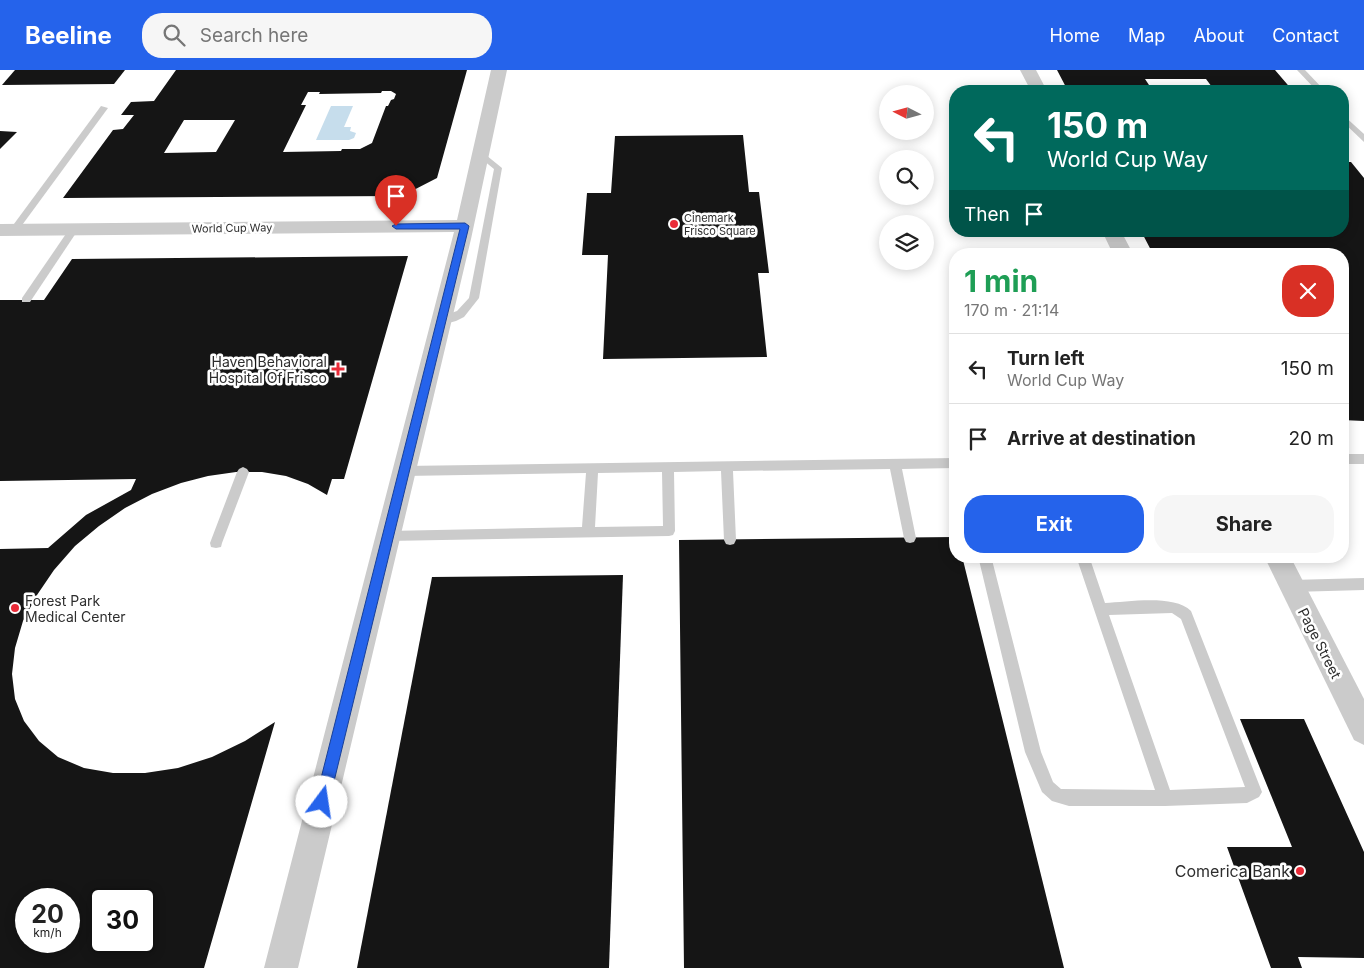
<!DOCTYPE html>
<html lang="en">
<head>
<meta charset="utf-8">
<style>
	body { margin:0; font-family:Inter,sans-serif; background:#f6f6f6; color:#222; height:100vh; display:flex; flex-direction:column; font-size:19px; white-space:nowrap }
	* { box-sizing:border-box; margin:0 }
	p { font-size:16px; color:#767676 }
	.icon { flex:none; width:28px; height:28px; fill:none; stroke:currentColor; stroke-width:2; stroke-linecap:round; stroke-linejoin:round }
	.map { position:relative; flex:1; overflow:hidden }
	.sheet { position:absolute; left:949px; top:178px; width:400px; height:315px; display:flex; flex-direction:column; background:#fff; border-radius:20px; box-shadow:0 2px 12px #0003 }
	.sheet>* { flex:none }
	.banner { position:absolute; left:949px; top:15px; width:400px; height:152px; border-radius:20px; box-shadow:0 2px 12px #0003; background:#00695c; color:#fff; overflow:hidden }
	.needle { width:32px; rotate:276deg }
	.fabs { position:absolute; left:879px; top:15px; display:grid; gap:10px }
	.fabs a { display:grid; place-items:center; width:55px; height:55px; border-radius:50%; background:#fff; box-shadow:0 2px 12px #0003; font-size:25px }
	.speed { position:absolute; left:15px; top:818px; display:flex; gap:10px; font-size:25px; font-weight:700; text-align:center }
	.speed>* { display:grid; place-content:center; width:65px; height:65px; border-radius:50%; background:#fff; box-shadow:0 2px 12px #0003; line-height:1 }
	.speed small { font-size:12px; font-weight:400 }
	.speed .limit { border:2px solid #111; border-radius:8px; background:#fff; color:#111 }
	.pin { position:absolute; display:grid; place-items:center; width:42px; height:42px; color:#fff; margin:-51px -21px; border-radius:50% 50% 50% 0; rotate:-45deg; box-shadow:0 0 5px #0007 }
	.pin .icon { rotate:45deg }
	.me { position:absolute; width:55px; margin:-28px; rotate:14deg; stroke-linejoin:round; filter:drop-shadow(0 0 4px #0008) }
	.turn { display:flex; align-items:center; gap:18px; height:105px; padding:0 15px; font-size:22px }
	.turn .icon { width:65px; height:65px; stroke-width:2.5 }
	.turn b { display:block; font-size:35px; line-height:42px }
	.then { display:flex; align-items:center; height:48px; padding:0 15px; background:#0003; gap:10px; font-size:19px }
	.round { display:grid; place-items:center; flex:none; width:52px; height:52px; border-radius:20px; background:#f6f6f6 }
	.headline { display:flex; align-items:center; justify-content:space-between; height:85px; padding:0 15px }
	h1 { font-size:30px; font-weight:700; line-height:38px; color:#1e9e55 }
	.cta { display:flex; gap:10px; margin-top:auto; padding:10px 15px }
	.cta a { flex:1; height:58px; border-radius:20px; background:#2563eb; color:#fff; font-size:20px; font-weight:700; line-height:58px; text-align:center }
	.cta a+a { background:#f6f6f6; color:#222 }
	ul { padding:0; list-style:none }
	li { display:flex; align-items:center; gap:15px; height:70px; padding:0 15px; border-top:1px solid #e0e0e0 }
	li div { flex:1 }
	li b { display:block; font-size:19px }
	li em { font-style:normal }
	header { display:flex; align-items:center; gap:30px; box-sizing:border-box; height:70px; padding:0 25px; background:#2563eb; color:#fff }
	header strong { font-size:24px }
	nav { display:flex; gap:28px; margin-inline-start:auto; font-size:18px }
	.search { width:350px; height:45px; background:#f6f6f6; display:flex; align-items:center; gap:12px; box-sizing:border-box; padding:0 18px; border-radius:20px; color:#767676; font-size:19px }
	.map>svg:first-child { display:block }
	.water { fill:#c6ddec }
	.building { fill:#151515; fill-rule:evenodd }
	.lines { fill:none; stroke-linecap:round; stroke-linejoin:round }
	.lane { fill:#cbcbcb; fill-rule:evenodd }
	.street { fill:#cbcbcb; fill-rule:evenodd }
	.route { fill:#2563eb; stroke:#184099 }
	.poi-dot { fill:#e92b38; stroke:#fff; stroke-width:2 }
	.labels { text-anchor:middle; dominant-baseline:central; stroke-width:5; stroke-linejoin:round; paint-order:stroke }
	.far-poi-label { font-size:11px; fill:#2e2e2e; stroke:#fff; text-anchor:start }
	.far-street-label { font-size:11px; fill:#2e2e2e; stroke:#fff }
	.poi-label { font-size:14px; fill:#2e2e2e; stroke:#fff; text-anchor:end }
	.street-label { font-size:14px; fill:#2e2e2e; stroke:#fff }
	.near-poi-label { font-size:16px; fill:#2e2e2e; stroke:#fff; text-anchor:end }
</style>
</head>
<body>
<header>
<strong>Beeline</strong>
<div class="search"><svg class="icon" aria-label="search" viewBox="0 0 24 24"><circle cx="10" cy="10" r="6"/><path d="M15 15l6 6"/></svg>Search here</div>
<nav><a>Home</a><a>Map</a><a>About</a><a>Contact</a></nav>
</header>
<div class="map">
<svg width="1364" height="898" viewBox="0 0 1364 898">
	<rect width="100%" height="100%" fill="#fff"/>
	<path class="water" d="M331 36H353L344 57H351L350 61 356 63 354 68 349 70H316Z"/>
	<g class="building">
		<path d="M15 0H125L114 14 2 15Z"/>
		<path d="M176 0H467L437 108 402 126 63 128 113 60 123 59 134 45H121L131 32 154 31ZM382 21H391L396 24 394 29 391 30 388 36H386L372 73 360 79H342L341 81 283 82 306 35H301L308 22H320L319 24 381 23ZM184 50H235L216 82 164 83Z"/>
		<path d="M1057 0H1275L1293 21H1215L1206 9H1145L1153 21H1068Z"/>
		<path d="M0 61 17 62 0 79Z"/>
		<path d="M743 65 749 122H759L769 203H758L767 287 603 289 608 185H582L587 123H611L615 66Z"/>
		<path d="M1342 88 1346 92H1351L1364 108V351L1342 350V184H1153L1141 161H1342Z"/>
		<path d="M408 186 344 409H332L327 425 308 414 286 406 262 402H236L208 406 181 413 152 424 125 438 99 456 75 476 54 500 37 525 23 551 15 578 12 604 15 629 24 651 39 671 58 687 84 698 113 703H145L178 698 212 687 245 671 275 652 204 898H0V479L48 478 86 445 131 420 136 409 0 411V230H44L72 189ZM26 829H69V871H26ZM101 829H144V871H101Z"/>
		<path d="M955 467V486H962L1064 898H684L679 470Z"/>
		<path d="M623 505 609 898H357L432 507Z"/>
		<path d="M1240 649H1304L1364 782V888L1298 887 1302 898H1271L1227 777H1292Z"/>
	</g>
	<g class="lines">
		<g class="lane">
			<path d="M1297 0H1305L1325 21H1317Z"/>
			<path d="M101 36 108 38 17 162H11V158Z"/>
			<path d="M1342 44 1364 64V72L1342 51Z"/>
			<path d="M481 81 502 98 479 228 464 247 456 251 441 255 436 251 437 248 457 241 469 228 494 99 478 86V82Z"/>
			<path d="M73 157 78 160 30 232H22V228L70 158Z"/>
			<rect x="1342" y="384" width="22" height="10"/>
			<path d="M955 388V398L902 399 916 468 914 472 910 473 906 472 904 468 890 399 733 401 736 470 734 474 730 475 726 474 724 470 721 401 674 402 675 461 673 465 669 466 388 471 384 470 382 466 384 462 388 461 582 457 586 403 404 406 400 404 398 401 400 398 404 396ZM662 402 663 456 595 457 598 403Z"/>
			<path d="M243 397 247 399 249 402 222 473 221 477 216 478 211 477 210 473 237 402 239 399Z"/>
			<path d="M978 486H991L1041 682 1053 712 1061 719 1155 720 1076 486H1089L1105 533C1128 532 1174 524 1191 541L1262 722 1259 727 1247 733 1165 736H1069L1052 731 1042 722 1025 682ZM1172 543 1181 549 1245 717 1170 720 1109 545Z"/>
			<path d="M1364 508V520L1292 522 1287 520 1285 516 1287 512 1292 510Z"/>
		</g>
		<g class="street">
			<path d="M491 0H507L471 169 298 898H264L454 162 0 166V154L457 150Z"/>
			<path d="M1020 0H1036L1047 21H1031Z"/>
			<path d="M1102 161H1121L1133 184H1113Z"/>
			<path d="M1264 486H1290L1364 629V675L1354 670Z"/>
		</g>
	</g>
	<path class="route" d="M465 153 469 156 329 732 327 737 322 739 317 737 315 732 460 159H396L392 156 396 154Z"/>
	<g class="poi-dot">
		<circle cx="674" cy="154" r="5"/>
		<path d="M335.5 291.5h5v5h5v5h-5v5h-5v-5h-5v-5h5z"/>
		<circle cx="15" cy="538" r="5"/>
		<circle cx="1300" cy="801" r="5"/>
	</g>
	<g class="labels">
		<g class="far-poi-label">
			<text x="684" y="148">Cinemark<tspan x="684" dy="13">Frisco Square</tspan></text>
		</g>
		<g class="far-street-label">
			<text transform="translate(232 158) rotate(-1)">World Cup Way</text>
		</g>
		<g class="poi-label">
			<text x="327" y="291">Haven Behavioral<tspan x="327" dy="16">Hospital Of Frisco</tspan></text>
			<text x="25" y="530" text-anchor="start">Forest Park<tspan x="25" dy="16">Medical Center</tspan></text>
		</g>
		<g class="street-label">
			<text transform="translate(1320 573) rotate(63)">Page Street</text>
		</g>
		<g class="near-poi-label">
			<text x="1290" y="801">Comerica Bank</text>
		</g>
	</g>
</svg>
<div class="fabs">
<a><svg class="needle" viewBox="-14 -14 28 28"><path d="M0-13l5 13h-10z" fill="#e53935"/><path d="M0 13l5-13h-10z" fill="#767676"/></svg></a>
<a><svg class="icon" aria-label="search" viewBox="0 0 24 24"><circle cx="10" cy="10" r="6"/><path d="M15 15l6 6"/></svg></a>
<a><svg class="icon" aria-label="layers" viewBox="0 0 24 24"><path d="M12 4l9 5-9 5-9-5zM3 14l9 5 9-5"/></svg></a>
</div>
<div class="speed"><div>20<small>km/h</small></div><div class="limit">30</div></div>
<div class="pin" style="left:396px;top:156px;background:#d93025"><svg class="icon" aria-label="arrive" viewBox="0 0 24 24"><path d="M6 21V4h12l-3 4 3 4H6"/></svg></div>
<svg class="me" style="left:322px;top:732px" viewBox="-20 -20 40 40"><circle r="19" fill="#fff"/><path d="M0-13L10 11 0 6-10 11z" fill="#2563eb"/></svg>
<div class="banner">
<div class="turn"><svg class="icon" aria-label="left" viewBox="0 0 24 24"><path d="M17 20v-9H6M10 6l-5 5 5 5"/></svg><div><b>150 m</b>World Cup Way</div></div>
<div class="then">Then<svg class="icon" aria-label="arrive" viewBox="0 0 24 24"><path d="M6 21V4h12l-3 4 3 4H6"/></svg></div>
</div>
<section class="sheet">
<div class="headline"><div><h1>1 min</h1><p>170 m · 21:14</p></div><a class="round" style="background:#d93025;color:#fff"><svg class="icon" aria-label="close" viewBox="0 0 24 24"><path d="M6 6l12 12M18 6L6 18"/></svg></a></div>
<ul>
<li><svg class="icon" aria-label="left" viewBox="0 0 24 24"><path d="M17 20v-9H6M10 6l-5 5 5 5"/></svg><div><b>Turn left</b><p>World Cup Way</p></div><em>150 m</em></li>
<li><svg class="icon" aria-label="arrive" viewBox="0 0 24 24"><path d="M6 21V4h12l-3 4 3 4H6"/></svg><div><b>Arrive at destination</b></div><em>20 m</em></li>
</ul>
<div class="cta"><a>Exit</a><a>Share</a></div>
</section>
</div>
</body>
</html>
